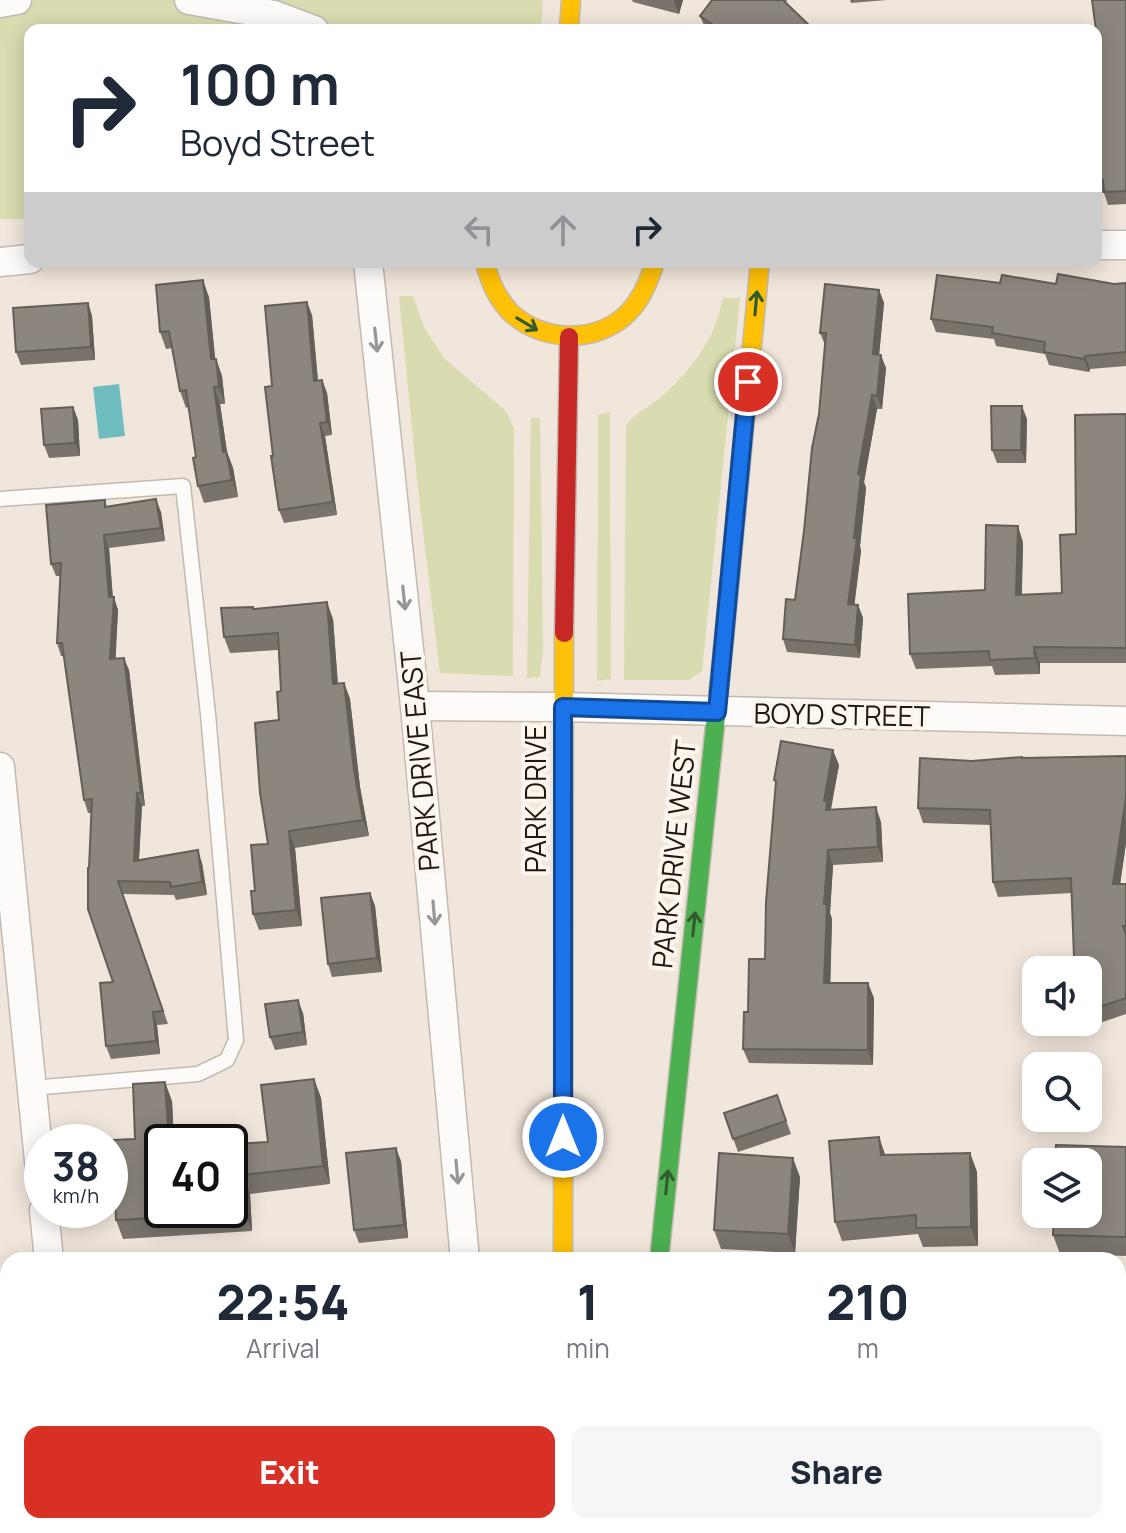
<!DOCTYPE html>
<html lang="en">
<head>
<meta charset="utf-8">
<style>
	body { margin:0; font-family:Manrope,sans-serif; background:#f6f6f7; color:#1f2937; height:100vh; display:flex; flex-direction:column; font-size:30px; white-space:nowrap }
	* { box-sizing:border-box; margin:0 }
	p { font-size:26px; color:#747a83 }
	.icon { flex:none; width:44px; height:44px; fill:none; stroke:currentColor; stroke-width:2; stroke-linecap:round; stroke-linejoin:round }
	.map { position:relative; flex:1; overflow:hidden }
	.side { position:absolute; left:0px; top:1252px; width:1126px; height:282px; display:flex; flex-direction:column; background:#fff; border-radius:24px 24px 0 0; box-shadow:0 4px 20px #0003 }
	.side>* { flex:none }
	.guide { position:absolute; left:24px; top:24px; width:1078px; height:244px; border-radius:16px; box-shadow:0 4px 20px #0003; background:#fff; color:#1f2937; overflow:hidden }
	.controls { position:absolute; left:1022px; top:956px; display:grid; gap:16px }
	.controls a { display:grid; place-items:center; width:80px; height:80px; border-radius:16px; background:#fff; box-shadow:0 4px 20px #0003; font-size:40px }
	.speed { position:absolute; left:24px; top:1124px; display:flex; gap:16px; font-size:40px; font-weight:700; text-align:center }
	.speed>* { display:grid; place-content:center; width:104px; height:104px; border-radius:50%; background:#fff; box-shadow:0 4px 20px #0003; line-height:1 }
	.speed small { font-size:20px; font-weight:400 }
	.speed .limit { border:4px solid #111; border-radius:12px; background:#fff; color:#111 }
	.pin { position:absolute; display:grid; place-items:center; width:68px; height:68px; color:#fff; margin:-34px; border:4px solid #fff; border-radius:50%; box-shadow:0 2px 8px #0007 }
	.me { position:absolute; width:88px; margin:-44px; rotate:0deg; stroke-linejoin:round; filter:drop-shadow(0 0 6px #0008) }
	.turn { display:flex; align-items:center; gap:28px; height:168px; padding:0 24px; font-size:36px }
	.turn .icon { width:104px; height:104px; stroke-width:2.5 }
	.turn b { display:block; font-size:56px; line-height:68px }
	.lanes { display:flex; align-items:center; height:76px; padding:0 24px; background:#0003; justify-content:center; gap:40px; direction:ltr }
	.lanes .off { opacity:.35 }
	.eta { display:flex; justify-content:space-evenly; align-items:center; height:136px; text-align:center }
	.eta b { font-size:48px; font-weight:800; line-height:56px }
	.cta { display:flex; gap:16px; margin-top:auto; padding:16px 24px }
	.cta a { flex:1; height:92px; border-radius:16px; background:#d93025; color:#fff; font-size:32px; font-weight:800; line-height:92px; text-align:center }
	.cta a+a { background:#f6f6f7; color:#1f2937 }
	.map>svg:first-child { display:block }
	.green { fill:#d9dbb0 }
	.water { fill:#70bdc0 }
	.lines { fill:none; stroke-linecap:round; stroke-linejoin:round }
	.lane-casing { stroke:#c2bab1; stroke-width:17 }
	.street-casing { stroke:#c2bab1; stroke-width:31 }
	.fast-casing { stroke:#c2bab1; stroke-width:21 }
	.slow-casing { stroke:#c2bab1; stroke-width:21 }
	.jam-casing { stroke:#c2bab1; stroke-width:21 }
	.lane { stroke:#fdfbfa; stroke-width:14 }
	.street { stroke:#fdfbfa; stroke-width:28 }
	.fast { stroke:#4caf50; stroke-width:18 }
	.slow { stroke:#ffc107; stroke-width:18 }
	.jam { stroke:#c62828; stroke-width:18 }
	.wall { fill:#79736c }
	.shaded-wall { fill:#635e58 }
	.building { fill:#8d867e; stroke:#635e58; stroke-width:2 }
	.oneway { stroke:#335c2e }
	.oneway2 { stroke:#999592 }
	.route-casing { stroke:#114b97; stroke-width:20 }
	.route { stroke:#1a73e8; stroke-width:14 }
	.labels { text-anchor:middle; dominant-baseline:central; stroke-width:8; stroke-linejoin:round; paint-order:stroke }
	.street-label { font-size:28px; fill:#1f1912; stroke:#fdf6ee }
</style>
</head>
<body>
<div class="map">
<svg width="1126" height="1533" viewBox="0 0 1126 1533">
	<rect width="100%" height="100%" fill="#f1e6db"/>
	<g class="green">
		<path d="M0 0H543L541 30H30V219H0Z"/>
		<path d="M399 296H413L424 327 444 358 506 411 514 428 513 676 440 673 418 489Z"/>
		<path d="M723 298H740L702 671 689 680H624L626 425C638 410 657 403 670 389 685 375 707 347 714 328 718 319 720 308 723 298Z"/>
		<path d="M610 412 611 679 597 681 598 415Z"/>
		<path d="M531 418H540L543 650 540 677 527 678Z"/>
	</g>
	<path class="water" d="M119 384 125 436 99 439 93 387Z"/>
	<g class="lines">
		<defs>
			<path id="lane" d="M0 499 183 486 208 714 236 1040 227 1060 198 1074 31 1088"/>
			<g id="street">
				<path d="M189 0 274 15 314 30"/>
				<path d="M0 3 17 0"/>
				<path d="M1096 245H1126"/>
				<path d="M0 262 30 259"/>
				<path d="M368 262 415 706 465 1260"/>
				<path d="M415 706 563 707 1126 721"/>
				<path d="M0 767 42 1191"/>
				<path d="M44 1210 49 1260"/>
				<path d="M344 1533V1526"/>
				<path d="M763 1533 764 1526"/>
			</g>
			<path id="fast" d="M659 1260 723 649"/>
			<g id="slow">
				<path d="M569 30 571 0"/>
				<path d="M485 262C489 280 497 298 510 312 542 343 598 344 629 312 643 297 649 280 655 262"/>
				<path d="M723 649 760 262"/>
				<path d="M563 1260 564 633"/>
				<path d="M0 1304H8"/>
				<path d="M1118 1330H1126"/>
			</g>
			<path id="jam" d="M564 633 569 337"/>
		</defs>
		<use href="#lane" class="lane-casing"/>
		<use href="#street" class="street-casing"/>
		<use href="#fast" class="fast-casing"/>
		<use href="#slow" class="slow-casing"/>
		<use href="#jam" class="jam-casing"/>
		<use href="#lane" class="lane"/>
		<use href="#street" class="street"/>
		<use href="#fast" class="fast"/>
		<use href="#slow" class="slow"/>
		<use href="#jam" class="jam"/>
	</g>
	<g class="wall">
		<path d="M632 0H683L679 14 633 2Z"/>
		<path d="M712 0H787L786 3 814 30H706L700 16Z"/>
		<path d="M850 0H887L851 3Z"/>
		<path d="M1126 0V204L1108 205 1104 193H1096V30Z"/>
		<path d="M1000 283H1126V366L1090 369 1089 372 1049 365 1045 354 996 346 994 339 936 332 931 319Z"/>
		<path d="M879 290 884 303 879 354 886 368 882 409H877L864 482 866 488 860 546 861 551 854 604 858 605 863 618 860 658 787 652 783 639 795 600 819 414 825 345 820 333Z"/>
		<path d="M209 297 215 359H216L222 376 225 404H220L227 452 233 468 238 497 204 503 198 486 196 457 188 407 186 408 180 391 172 348 166 349 160 332Z"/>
		<path d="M88 303 92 316 95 360 21 365 16 352Z"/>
		<path d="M312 315 318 380H322L327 393 332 435 325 436 337 515 284 523 279 510 273 456Z"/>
		<path d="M73 407 78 420 80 456 49 458 44 445Z"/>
		<path d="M1126 414V663H1040V674L995 675 992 666 916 669 910 654 985 590 1023 542 1022 595 1062 593 1076 534Z"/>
		<path d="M1027 419 1026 463H997L992 450Z"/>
		<path d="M105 500 107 507 161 512 165 541 109 548 113 597 118 610 115 659 129 670 145 806H142L139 860 202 863 207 895 176 900 174 895 123 894 168 1024 157 1025 160 1054 111 1059 106 1046 113 982 89 868 91 813H88L84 800 64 656H61L57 643 61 576H56L51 564Z"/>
		<path d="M254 609 333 619 338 684 344 683 350 699 360 787 369 836 295 848 302 926 259 930 253 914 255 891 268 844 281 691 278 650 230 653 224 637Z"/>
		<path d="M1126 756V843L1120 884H1126V1014L1088 1027 1086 1022H1088V970L1074 957 1072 893 998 897 993 882 991 825 923 823 918 808 972 761 1023 758Z"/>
		<path d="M839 765 831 810 881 822 883 862 833 865 830 913 832 919 830 983 874 998 873 1065 749 1063 743 1049 748 1012 765 959 776 785 774 780Z"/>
		<path d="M370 893 375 906 382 972 332 977 328 964Z"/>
		<path d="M303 1013 307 1045 275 1050 270 1037Z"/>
		<path d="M314 1079 321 1098 330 1184 250 1194 252 1231 123 1239 116 1220 135 1139 172 1101 174 1142H162V1210L230 1144 268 1142Z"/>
		<path d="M777 1095 791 1134 738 1152 724 1113Z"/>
		<path d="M1126 1147V1256L1060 1254 1053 1235Z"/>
		<path d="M970 1153 977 1172 978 1246 923 1247 918 1234 842 1241 835 1222 885 1155Z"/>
		<path d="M401 1161 408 1238 359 1243 354 1230Z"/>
		<path d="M800 1177 795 1253 721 1249 714 1230Z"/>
		<path d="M1118 1410 1126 1413 1125 1491H1118Z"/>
	</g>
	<g class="shaded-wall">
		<path d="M674 0H683L679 14 674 1Z"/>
		<path d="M203 280 209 297 217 376 211 359Z"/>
		<path d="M879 290 884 303 878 367 873 354Z"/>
		<path d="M307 302 312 315 319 394 314 381Z"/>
		<path d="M88 303 92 316 95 360 91 347Z"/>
		<path d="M881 355 886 368 882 409 877 396Z"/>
		<path d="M1085 356 1090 369 1089 372 1084 359Z"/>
		<path d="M216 359 222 376 225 404 219 387Z"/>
		<path d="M322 380 327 393 332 435 327 422Z"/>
		<path d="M214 387 220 404 227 452 233 468 238 497 223 452Z"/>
		<path d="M872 395 877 409 864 482 866 488 860 546 861 551 853 617 848 604 854 538 858 474Z"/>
		<path d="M1022 406 1027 419 1026 463 1021 450Z"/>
		<path d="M73 407 78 420 80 456 75 443Z"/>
		<path d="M320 423 325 436 337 515 333 502Z"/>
		<path d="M156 499 161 512 165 541 161 528Z"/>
		<path d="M1018 526 1023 542 1021 610 1016 595Z"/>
		<path d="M104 535 109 548 113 602 114 597 118 610 115 672 110 659 109 597Z"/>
		<path d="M327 602 333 619 339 701 333 684Z"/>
		<path d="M858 605 863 618 860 658 855 645Z"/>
		<path d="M1034 647 1040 663V674L1035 658Z"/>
		<path d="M124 658 129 670 145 806 141 793Z"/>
		<path d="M344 683 350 699 360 787 369 836 363 820 354 770Z"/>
		<path d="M833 750 839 765 830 811 831 825 824 801Z"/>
		<path d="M137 793 142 806 138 874 134 861Z"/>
		<path d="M1125 797 1126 843 1118 899 1113 884Z"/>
		<path d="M876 807 881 822 883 862 878 847Z"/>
		<path d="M289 831 295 848 302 926 296 910Z"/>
		<path d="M198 850 202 863 207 895 202 882Z"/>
		<path d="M828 850 833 865 830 913 832 919 830 998 824 983V904Z"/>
		<path d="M370 893 375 906 382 972 377 958Z"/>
		<path d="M868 983 874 998 873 1065 868 1050Z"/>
		<path d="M298 1000 303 1013 307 1045 303 1032Z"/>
		<path d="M153 1012 157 1025 160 1054 156 1041Z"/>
		<path d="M314 1079 321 1098 330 1184 323 1166Z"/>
		<path d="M165 1082 172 1101 174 1142H169Z"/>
		<path d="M879 1137 886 1157 881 1155Z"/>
		<path d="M396 1148 401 1161 408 1238 404 1225Z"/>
		<path d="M970 1153 977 1172 978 1246 971 1227Z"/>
		<path d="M793 1158 800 1177 795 1253 788 1234Z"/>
		<path d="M243 1175 250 1194 252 1231 245 1213Z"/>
		<path d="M1125 1410 1126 1413 1125 1491 1121 1478Z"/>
		<path d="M67 1526H70L72 1533H67Z"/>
		<path d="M449 1526H455L454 1533H449Z"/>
		<path d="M700 1526H709L708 1533H699Z"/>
		<rect x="895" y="1526" width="5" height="7"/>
	</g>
	<g class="building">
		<path d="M712 0H783L814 30H720L700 16Z"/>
		<path d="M1092 0H1126V191L1104 192 1103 180H1096V30Z"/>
		<path d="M1058 274 1114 284 1126 283V352L1085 356 1084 359 1044 352 1045 342 992 333 993 327 931 319 937 275 1000 283 1002 275 1056 284Z"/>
		<path d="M203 280 211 359H216L219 387H214L223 452 226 451 232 480 198 486 193 458 196 457 186 390 180 391 169 331 160 332 156 285Z"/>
		<path d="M825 284 879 290 873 354 881 355 877 396 872 395 858 474 861 475 854 538H857L848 604 858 605 855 645 783 639 786 599 795 600 804 531 812 448 819 414 826 333H820Z"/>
		<path d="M307 302 314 381 322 380 327 422 320 423 333 502 279 510 271 456H273L265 387 272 386 265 306Z"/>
		<path d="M88 303 91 347 16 352 13 308Z"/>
		<path d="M991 406H1022L1021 450H992Z"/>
		<path d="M73 407 75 443 44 445 41 409Z"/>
		<path d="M1126 414V648L1034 647 1035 658 990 660 989 651 910 654 908 594 985 590 986 525 1018 526 1016 595 1062 593 1060 535 1076 534 1075 415Z"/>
		<path d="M156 499 161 528 104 535 109 597H114L110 659 124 658 141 793H137L134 861 198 850 202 882 171 887 170 882 118 881 163 1011 153 1012 156 1041 106 1046 100 983 113 982 88 909V868H89L92 799 84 800 62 643H57L61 563 51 564 46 505 105 500V507Z"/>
		<path d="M327 602 333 684 344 683 354 770 363 820 289 831 296 910 253 914 251 891H255L251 845 268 844 260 793 255 723 279 720 277 692 281 691 278 633 224 637 221 608 253 607V609Z"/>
		<path d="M781 741 833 750 824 801H827L826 810 876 807 878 847 828 850 824 904H827L824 983H868V1050L743 1049 744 1012H748L749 959H765L766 902 776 781 774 780Z"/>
		<path d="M1126 756V797L1113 884H1126V926H1123L1126 935V998L1088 1011V970H1068L1065 960 1074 957 1071 878 993 882 990 810 918 808 920 758 972 761 1022 757V758Z"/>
		<path d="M370 893 377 958 328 964 321 898Z"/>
		<path d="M298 1000 303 1032 270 1037 265 1004Z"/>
		<path d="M314 1079 323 1166 243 1175 245 1213 116 1220 113 1140 135 1139 133 1084 165 1082 169 1142H162V1210H230V1144L268 1142 261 1085Z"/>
		<path d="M777 1095 786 1121 733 1139 724 1113Z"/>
		<path d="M879 1137 881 1155 970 1153 971 1227 916 1228V1215L835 1222 829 1141Z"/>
		<path d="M1056 1145 1126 1147V1237L1053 1235 1054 1214H1088V1162H1055Z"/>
		<path d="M396 1148 404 1225 354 1230 346 1153Z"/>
		<path d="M719 1153 793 1158 788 1234 714 1230Z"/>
		<path d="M1118 1410H1125L1121 1478H1118Z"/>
		<rect x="25" y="1526" width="42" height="7"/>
		<path d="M251 1526H294L295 1533H252Z"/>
		<rect x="396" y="1526" width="53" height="7"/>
		<path d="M647 1526H700L699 1533H646Z"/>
		<rect x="848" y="1526" width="47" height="7"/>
		<path d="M1001 1526H1038V1530L1125 1527V1533H1001Z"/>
	</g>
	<defs><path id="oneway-shaft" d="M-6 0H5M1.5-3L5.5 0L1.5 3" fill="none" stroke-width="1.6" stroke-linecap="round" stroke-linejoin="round" transform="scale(2)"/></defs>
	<g class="oneway">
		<use href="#oneway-shaft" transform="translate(756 303) rotate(-85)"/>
		<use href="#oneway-shaft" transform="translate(527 324) rotate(31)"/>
		<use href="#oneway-shaft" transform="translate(694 924) rotate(-84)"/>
		<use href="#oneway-shaft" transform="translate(667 1182) rotate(-84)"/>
	</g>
	<g class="oneway2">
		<use href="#oneway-shaft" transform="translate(376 340) rotate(84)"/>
		<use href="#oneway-shaft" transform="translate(404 598) rotate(84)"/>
		<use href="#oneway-shaft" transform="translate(434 913) rotate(85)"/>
		<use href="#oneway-shaft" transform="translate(457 1172) rotate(85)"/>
	</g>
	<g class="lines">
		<defs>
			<path id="route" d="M563 1137V707L717 712 748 382"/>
		</defs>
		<use href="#route" class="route-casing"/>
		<use href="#route" class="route"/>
	</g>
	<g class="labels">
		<g class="street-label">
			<text transform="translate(842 714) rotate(1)">BOYD STREET</text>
			<text transform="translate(419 761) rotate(-95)">PARK DRIVE EAST</text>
			<text transform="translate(535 799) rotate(-90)">PARK DRIVE</text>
			<text transform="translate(673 854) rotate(-84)">PARK DRIVE WEST</text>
		</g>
	</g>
</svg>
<div class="controls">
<a><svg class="icon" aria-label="sound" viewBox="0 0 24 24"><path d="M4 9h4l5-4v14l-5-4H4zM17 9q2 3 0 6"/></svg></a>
<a><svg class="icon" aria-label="search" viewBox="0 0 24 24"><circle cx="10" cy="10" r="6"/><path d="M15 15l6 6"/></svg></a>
<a><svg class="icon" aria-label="layers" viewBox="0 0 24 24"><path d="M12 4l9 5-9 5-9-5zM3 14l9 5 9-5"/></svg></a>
</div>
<div class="speed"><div>38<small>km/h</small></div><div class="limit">40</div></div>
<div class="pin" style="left:748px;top:382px;background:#d93025"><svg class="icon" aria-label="arrive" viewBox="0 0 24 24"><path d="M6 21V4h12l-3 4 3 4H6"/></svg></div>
<svg class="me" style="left:563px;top:1137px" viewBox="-20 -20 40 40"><circle r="17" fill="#1a73e8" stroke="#fff" stroke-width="3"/><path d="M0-11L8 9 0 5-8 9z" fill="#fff"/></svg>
<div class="guide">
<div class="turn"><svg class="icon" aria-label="right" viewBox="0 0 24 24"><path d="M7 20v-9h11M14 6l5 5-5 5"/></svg><div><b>100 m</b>Boyd Street</div></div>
<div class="lanes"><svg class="icon off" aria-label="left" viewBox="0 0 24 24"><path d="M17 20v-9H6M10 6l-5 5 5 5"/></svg><svg class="icon off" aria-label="ahead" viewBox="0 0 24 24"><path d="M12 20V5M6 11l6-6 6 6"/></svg><svg class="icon" aria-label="right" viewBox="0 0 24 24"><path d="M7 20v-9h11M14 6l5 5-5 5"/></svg></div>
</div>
<section class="side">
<div class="eta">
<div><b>22:54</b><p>Arrival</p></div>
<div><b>1</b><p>min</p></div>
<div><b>210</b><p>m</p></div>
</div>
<div class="cta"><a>Exit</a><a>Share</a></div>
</section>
</div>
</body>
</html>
